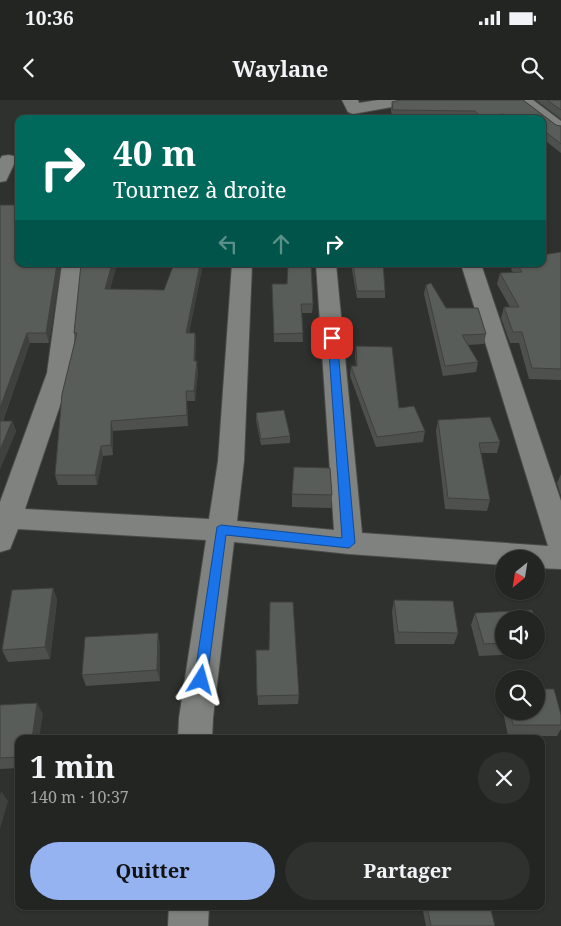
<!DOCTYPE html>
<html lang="fr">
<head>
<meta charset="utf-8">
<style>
	body { margin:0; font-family:"Noto Serif",serif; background:#2f312f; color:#f1f3f6; height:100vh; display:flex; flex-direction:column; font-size:19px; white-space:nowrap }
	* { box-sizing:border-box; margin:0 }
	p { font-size:16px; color:#a3a5a5 }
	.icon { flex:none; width:28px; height:28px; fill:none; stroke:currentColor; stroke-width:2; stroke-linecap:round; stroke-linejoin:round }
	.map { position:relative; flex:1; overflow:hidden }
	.sheet { position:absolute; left:15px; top:635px; width:530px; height:175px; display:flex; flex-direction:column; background:#232522; border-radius:10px; box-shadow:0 1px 4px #0004,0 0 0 1px #404240 }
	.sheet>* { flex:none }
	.banner { position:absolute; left:15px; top:15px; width:531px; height:152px; border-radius:10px; box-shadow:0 1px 4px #0004,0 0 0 1px #404240; background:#00695c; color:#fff; overflow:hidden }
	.needle { width:32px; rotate:210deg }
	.fabs { position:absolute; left:495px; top:450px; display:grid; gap:10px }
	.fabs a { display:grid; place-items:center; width:50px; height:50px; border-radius:50%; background:#232522; box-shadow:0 1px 4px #0004,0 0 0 1px #404240; font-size:25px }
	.pin { position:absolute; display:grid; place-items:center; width:42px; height:42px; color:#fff; margin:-21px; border-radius:10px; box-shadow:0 2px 8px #0006 }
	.me { position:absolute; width:55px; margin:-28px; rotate:8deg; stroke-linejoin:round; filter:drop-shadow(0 0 4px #0008) }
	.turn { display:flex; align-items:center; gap:18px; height:105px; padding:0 15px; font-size:22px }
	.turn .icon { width:65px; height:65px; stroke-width:2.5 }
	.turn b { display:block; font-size:35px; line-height:42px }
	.lanes { display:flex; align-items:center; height:48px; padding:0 15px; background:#0003; justify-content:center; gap:25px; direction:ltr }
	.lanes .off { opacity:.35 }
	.round { display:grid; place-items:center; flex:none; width:52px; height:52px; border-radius:26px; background:#2f312f }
	.headline { display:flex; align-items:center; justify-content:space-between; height:85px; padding:0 15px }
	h1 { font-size:30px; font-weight:700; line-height:38px }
	.cta { display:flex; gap:10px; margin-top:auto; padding:10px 15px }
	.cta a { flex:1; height:58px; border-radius:30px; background:#95b2f1; color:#111; font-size:20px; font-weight:700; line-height:58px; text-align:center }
	.cta a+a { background:#2f312f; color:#f1f3f6 }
	.status { display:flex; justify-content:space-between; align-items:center; height:35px; padding:0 25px; background:#232522; direction:ltr }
	.status svg { height:14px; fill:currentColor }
	header { display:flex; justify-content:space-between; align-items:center; height:65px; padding:0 15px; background:#232522; font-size:22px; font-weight:700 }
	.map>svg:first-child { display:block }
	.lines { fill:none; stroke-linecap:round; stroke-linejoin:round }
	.street-casing { stroke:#4a4c49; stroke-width:2 }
	.street { fill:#7f827e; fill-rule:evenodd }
	.wall { fill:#4d504d }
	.shaded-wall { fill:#3e413e }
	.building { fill:#595d59; stroke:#3e413e }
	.route { fill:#1a73e8; stroke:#114b97 }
</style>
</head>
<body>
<div class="status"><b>10:36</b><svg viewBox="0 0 49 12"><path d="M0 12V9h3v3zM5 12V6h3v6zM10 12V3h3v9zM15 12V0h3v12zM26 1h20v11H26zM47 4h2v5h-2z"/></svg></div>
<header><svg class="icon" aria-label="back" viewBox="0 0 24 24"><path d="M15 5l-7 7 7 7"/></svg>Waylane<svg class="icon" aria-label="search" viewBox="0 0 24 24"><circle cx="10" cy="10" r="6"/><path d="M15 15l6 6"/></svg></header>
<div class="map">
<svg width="561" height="826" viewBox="0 0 561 826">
	<rect width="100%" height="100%" fill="#2f312e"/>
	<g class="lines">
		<defs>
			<g id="street">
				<path d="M342 0H358L359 3 378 0H411L408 3 403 5 353 14 348 12Z"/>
				<path d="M515 0H533L561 21V33L555 31 542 22V19H539Z"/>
				<path d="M8 55 14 56 16 60 6 81 0 82V59L2 56Z"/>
				<path d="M62 164H82L71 273 25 409 209 419 218 361 232 164H252L244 361 237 421 334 430 316 164H336L362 433 548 446 461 164H481L561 401V469L536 468V459H504V465L349 454 234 442 213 618 212 639H178L179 618 206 440 18 429 10 449 0 452V402L47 273Z"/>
				<path d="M169 806H209L208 826H168Z"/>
			</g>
		</defs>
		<use href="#street" class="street-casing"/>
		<use href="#street" class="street"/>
	</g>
	<g class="wall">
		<path d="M523 0 556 25 561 26V53L542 38V19L392 18 391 9 392 2Z"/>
		<path d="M536 0H561V19Z"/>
		<path d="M0 105 19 164H61L49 243H30L3 321H12L16 331 0 369Z"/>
		<path d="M561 152V280L529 279 519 243H510L501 218 504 207H510L497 184 500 173 513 172 511 170 513 164H542Z"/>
		<path d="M117 164 110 189 164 190 174 164H203L189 233H195L196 243 195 261 198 271 195 301H187L188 326 113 331V355L103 356 97 385H58L55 375 75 240 74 233Z"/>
		<path d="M351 164H383L385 191V198H357Z"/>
		<path d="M272 184H287L313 204 312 213H302L303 242H274Z"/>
		<path d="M426 185 446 208 486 234 484 244 468 245 478 262 476 272 443 276 424 194Z"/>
		<path d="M356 246 399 308 425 331 423 342 376 347 350 276 351 266H356L355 256Z"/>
		<path d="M256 313 290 336V343L261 345 256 320Z"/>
		<path d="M438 320 500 342 497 353H481L490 400 487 411 445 409 436 331Z"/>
		<path d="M561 374V396L557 383Z"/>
		<path d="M292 394 332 395 331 408 292 407Z"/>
		<path d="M53 488 57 500 50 559 8 562 2 550Z"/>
		<path d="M394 500 458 533 454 544H395L392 512Z"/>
		<path d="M475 513 504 519V551H536V522L542 541 537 553 479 556 471 525Z"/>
		<path d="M160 544V581L86 586 82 575Z"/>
		<path d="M256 550 299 595 298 604 258 605Z"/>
		<path d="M504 594V611H536L561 615V629L557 636H508L501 601Z"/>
		<path d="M0 605 43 614 19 639V668L0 669Z"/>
		<path d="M422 806H490L495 826H426Z"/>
	</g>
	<g class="shaded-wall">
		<path d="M504 14 503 19H481V17Z"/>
		<path d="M57 164H61L49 243 46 233Z"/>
		<path d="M112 164H117L107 199 105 189Z"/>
		<path d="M200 164H203L187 243 186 233Z"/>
		<path d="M27 233 30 243 0 328V308Z"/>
		<path d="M195 233 196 243 195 271 194 261Z"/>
		<path d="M197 261 198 271 195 301 194 291Z"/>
		<path d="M186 291 187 301 188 326 187 315Z"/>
		<path d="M12 321 16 331 0 369V350Z"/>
		<path d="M111 321 113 331V355L111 345Z"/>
		<path d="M101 346 103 356 97 385 95 375Z"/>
		<path d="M53 488 57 500 50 559 45 547Z"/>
		<path d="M158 533 160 544V581L157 570Z"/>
		<path d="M37 603 43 614 39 639H32Z"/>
		<path d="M1 691 8 701 0 729V696Z"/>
	</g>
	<g class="building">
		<path d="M400 0H523L556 25 561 26V44L542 29V19H509L504 14 481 17 475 11 393 10 392 2Z"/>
		<path d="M547 0H561V10Z"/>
		<path d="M0 105H19V164H57L46 233H27L0 308Z"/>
		<path d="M561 152V269L532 268 522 232H513L504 207H519L500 173 522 172 517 164H542V155Z"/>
		<path d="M81 164H112L105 189 164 190 174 164H200L186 233H195L194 261H197L194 291H186L187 315 111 321V345L101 346 95 375H55L62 294 77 233H74Z"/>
		<path d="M288 164H311L313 204H301L303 233 274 234 272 184H287Z"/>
		<path d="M353 164H383L385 191H357Z"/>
		<path d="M431 183 446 208H478L486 234 462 235 478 262 445 266 426 185Z"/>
		<path d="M356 246 392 247 399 308 414 306 425 331 377 337 351 266H357Z"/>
		<path d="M284 310 290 336 261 339 256 313Z"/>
		<path d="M490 317 500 342 479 343 490 400 448 398 438 320Z"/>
		<path d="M0 321H12L0 350Z"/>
		<path d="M294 367 330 368 332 395 292 394Z"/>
		<path d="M53 488 45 547 2 550 12 490Z"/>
		<path d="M394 500 453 501 458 533 398 532Z"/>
		<path d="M270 502H293L299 595 257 596 256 550H269Z"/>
		<path d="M532 510 535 519H504V543L484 544 475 513Z"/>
		<path d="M536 522 542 541H536Z"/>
		<path d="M158 533 157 570 82 575 85 537Z"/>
		<path d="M536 589H554L561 615V625H513L510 611H536Z"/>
		<path d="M37 603 32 639H19V657L0 658V605Z"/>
		<path d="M334 635V639H261V638Z"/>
		<path d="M427 806H490L495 826H431Z"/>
	</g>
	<path class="route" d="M332 235 337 238 355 443 349 448 226 435 207 580 206 585 201 586 196 585 194 580 217 427 221 425 342 438 328 238Z"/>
</svg>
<div class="fabs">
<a><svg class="needle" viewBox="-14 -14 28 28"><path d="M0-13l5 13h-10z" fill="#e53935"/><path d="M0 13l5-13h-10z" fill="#a3a5a5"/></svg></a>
<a><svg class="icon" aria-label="sound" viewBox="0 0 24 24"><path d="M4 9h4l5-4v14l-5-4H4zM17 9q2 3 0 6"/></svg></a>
<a><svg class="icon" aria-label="search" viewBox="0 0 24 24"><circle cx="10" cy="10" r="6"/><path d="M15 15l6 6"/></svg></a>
</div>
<div class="pin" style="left:332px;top:238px;background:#d93025"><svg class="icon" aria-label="arrive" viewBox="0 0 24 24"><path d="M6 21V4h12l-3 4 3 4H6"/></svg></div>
<svg class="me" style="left:201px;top:580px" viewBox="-20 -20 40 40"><path d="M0-17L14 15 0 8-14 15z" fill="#1a73e8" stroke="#fff" stroke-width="4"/></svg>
<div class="banner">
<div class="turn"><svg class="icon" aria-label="right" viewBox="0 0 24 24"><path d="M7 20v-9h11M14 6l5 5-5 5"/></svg><div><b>40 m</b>Tournez à droite</div></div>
<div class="lanes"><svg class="icon off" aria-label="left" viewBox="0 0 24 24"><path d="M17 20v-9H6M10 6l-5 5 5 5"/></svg><svg class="icon off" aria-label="ahead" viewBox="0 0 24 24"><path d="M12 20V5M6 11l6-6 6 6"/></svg><svg class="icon" aria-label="right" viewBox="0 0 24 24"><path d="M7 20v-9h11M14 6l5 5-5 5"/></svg></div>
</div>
<section class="sheet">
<div class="headline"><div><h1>1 min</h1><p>140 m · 10:37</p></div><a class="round"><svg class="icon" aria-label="close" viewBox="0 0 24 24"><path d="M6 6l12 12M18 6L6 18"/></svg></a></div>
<div class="cta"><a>Quitter</a><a>Partager</a></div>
</section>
</div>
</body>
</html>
